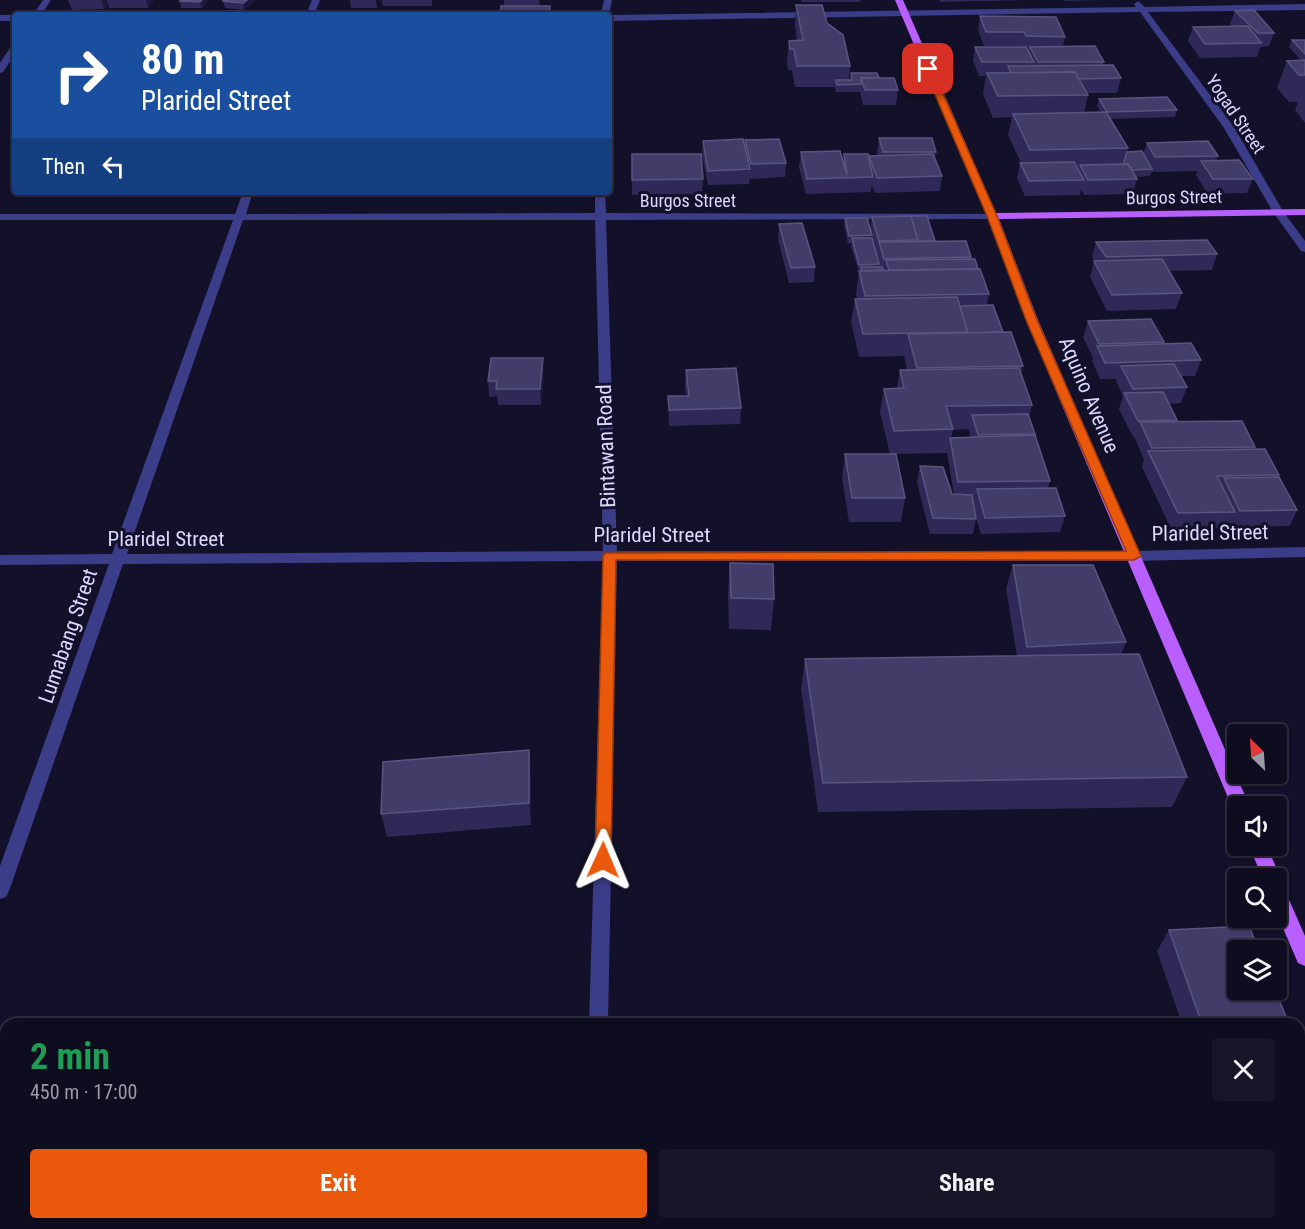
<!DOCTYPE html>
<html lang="en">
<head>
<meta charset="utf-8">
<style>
	body { margin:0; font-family:"Roboto Condensed",sans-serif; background:#171528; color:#f1f3f6; height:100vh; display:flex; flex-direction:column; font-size:22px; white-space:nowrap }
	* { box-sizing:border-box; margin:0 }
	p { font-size:20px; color:#9b9ba4 }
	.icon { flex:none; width:33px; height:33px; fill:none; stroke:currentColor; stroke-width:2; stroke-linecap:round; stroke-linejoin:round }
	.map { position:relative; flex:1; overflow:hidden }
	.details { position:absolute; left:0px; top:1018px; width:1305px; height:212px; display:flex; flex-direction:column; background:#0e0c1f; border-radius:18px 18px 0 0; box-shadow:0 2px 4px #0004,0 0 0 2px #2e2c3d }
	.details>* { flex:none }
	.hud { position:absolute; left:12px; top:12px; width:600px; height:183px; border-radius:6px; box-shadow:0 2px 4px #0004,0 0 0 2px #2e2c3d; background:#1a4fa0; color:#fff; overflow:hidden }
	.needle { width:39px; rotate:335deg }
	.tools { position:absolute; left:1227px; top:724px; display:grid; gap:12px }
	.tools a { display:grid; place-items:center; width:60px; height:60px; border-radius:6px; background:#0e0c1f; box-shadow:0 2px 4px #0004,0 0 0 2px #2e2c3d; font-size:30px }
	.pin { position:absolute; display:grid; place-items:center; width:51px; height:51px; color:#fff; margin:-26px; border-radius:12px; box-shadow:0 3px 9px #0006 }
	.me { position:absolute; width:66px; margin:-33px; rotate:1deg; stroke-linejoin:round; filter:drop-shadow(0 0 4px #0008) }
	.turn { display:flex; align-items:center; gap:21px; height:126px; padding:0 30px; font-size:27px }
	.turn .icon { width:78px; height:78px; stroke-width:2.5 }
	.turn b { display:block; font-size:42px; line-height:51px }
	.then { display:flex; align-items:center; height:57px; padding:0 30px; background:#0003; gap:12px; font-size:22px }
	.round { display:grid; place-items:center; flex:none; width:63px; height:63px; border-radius:6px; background:#171528 }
	.summary { display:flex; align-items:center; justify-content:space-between; height:102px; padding:0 30px }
	h1 { font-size:36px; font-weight:700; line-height:45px; color:#1e9e55 }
	.button { display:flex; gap:12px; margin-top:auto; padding:12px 30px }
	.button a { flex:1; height:69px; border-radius:6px; background:#ea580c; color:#fff; font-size:24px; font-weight:700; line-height:69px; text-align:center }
	.button a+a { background:#171528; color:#f1f3f6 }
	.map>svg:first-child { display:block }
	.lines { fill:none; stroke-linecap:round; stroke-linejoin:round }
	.minor { fill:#3b3d89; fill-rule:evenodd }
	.major { fill:#ba5fff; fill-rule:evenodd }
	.wall { fill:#302957; fill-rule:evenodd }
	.shaded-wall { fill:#1d173d }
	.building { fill:#423c69; stroke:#5a5480; stroke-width:1.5 }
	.route { fill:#ea580c; stroke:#983908; stroke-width:1.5 }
	.labels { text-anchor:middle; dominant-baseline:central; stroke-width:6; stroke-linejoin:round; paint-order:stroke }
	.far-street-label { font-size:18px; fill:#dad8ff; stroke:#131029 }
	.street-label { font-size:21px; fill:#dad8ff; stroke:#131029 }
</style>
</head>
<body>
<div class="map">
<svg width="1305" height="1229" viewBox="0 0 1305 1229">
	<rect width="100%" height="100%" fill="#131029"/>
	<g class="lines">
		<g class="minor">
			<path d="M43 0H51L41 15H33Z"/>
			<path d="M312 0H320L314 15H306Z"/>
			<path d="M604 0H612L609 15H601Z"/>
			<path d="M1138 1 1145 7 1305 4V10L1148 12 1234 127 1283 211 1305 241V252L1301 251 1273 212 1224 128 1140 12 609 21V15L1136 7 1134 4Z"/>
			<rect x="0" y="15" width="15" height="6"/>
			<path d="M15 44V54L3 72 0 73V63L12 45Z"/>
			<path d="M243 192H253L246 214 595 213V192H605L606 213 996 214V218L992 219 606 220 617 551H1134L1305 547V557L1134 561H617L608 1024H589L603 561 123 564 9 891 6 897 0 899V866L109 564 0 565V555L112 554 233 220H0V214H235ZM243 220H595L603 551 127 554Z"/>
			<rect x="583" y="1224" width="22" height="5"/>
		</g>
		<g class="major">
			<path d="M895 0H903L996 213 1305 209V215L999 219 1038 320 1250 807H1238V813L1232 807 1026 320 987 216Z"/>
			<path d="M1249 846H1267L1281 879 1279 883 1282 884 1305 936V966L1298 963 1276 912V879H1263Z"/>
		</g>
	</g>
	<g class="wall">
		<path d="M68 0H154L148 8H109L108 3 104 9 72 10Z"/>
		<path d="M208 0 202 8H181L180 1Z"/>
		<path d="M350 0H376L377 8H351Z"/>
		<path d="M382 0H432V6H383Z"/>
		<path d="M504 0H539L540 6H504Z"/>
		<path d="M801 0H861L860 2H802Z"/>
		<path d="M940 0H1025L940 2Z"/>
		<path d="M1065 0H1109L1065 1Z"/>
		<path d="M223 1H255L244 10 225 8Z"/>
		<path d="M796 5 827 23 850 66 849 80H850L851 73 879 78 898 90 896 105H863L860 92H836L835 87H795L792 70H788L787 61 789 41H797L795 25Z"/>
		<path d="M1235 11 1274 33 1269 46 1260 47 1257 57 1200 58 1188 41 1193 27 1232 26 1230 24Z"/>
		<path d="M980 16 1065 37 1063 46 1104 62 1103 65 1121 78 1117 93H1087L1088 95 1084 112H1101L1097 106 1099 99 1177 110 1175 117 1111 119 1128 148 1127 152 1143 154 1147 143 1218 156 1216 160 1253 179 1247 193 1208 194 1196 175 1198 171 1152 172 1150 176 1136 177 1137 179 1133 194 1084 195 1081 189 1080 195 1025 196 1017 178 1020 163H1021L1008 135 1012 117 993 118 983 94 986 76H979L973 61 975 47H1022V46H984L978 30Z"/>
		<path d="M1292 40H1305V123L1295 110 1298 102H1289L1277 88 1287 61 1301 60 1289 47Z"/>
		<path d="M879 138 936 152 935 159 942 176 940 191 875 193 872 185 871 192 806 194 799 167 801 152 843 160 844 154 869 158V156H878L877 153Z"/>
		<path d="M745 140 786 163 785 177 750 179V177L749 184 708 185 702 155 703 141 745 146Z"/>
		<path d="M632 154 703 179 702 194 632 195Z"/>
		<path d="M872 217 935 241 971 257V259L989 294 987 305 1023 366 1021 374 1032 405 1029 417 1050 481 1048 488 1065 516 1060 532 981 534 976 518 973 534H930L917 482 920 466 952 494H954L947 453 890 454 880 412 884 389 897 388 900 370H907L904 356 859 357 851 322 855 299H857L856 294 859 272 851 246 852 243 848 244 844 226 845 218 870 230ZM969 429 970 437 951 438 953 430Z"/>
		<path d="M779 224 815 267 814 282 789 283 778 239Z"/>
		<path d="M1096 242 1217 254 1212 270 1168 271 1182 293 1176 309 1107 311 1090 277 1094 261 1092 257Z"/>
		<path d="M1088 321 1164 342 1163 344 1201 360 1195 376H1181L1187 387 1181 403 1169 404 1177 420V422L1255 447 1254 449 1279 475 1278 477 1297 510 1290 526 1232 527 1230 522 1227 528 1171 529 1142 467 1144 460 1135 438V437H1133L1119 409 1123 396 1116 381 1117 379H1100L1092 361 1093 358 1083 337Z"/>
		<path d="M686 370 741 408 740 424 669 426 668 396H686L685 385Z"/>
		<path d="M544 374 541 405H498L497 396 489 397 488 381Z"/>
		<path d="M845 454 905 498 901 522H849L842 478Z"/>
		<path d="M730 563 774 599 771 630 729 629 728 594Z"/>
		<path d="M1013 565 1126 642 1121 655 1187 777 1172 807 818 812 801 689 805 659 1017 656 1006 589Z"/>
		<path d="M531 773V825L387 837 381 814Z"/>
		<path d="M1169 930 1289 1024H1182L1157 951Z"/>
		<path d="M1305 1107V1125H1299V1108Z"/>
	</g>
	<g class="shaded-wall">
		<path d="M101 0H107L108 3 104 9Z"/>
		<path d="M146 0H154L148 8Z"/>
		<path d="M202 0H208L202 8 200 2Z"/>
		<path d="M247 0H255V1L244 10 243 3Z"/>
		<path d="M543 358 544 374 541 405 540 389Z"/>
		<path d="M529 750 531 773V825L529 803Z"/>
	</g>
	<g class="building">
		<path d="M181 0H202L200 2 180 1Z"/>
		<path d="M223 0H247L243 3 223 1Z"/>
		<path d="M796 5H822L827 23 843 35 850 66H797L794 49H790L789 41 803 40Z"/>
		<path d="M501 6H550L549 15H500Z"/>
		<path d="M1254 10 1274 33H1258L1235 11Z"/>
		<path d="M980 16 1056 17 1065 37 1026 36 1024 32H986Z"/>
		<path d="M1248 26 1261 43 1205 44 1193 27Z"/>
		<path d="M1292 40H1305V54Z"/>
		<path d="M1095 46 1104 62H1038L1030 47Z"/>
		<path d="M975 47H1026L1034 62H982Z"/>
		<path d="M1305 60V75H1299L1287 61Z"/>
		<path d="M1113 65 1121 78 1079 79 1075 72 1011 73 1008 66Z"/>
		<path d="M1075 72 1088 95 998 96 987 73Z"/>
		<path d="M851 73H877L879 78H861V84L837 85 836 80H852Z"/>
		<path d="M861 78H894L898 90H865Z"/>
		<path d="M1167 97 1177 110 1107 112 1099 99Z"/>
		<path d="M1106 112 1128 148 1030 150 1013 114Z"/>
		<path d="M879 138H932L936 152H883Z"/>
		<path d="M743 139 750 169 708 171 703 141Z"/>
		<path d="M779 139 786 163 751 164 745 140Z"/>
		<path d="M1208 141 1218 156 1155 157 1147 143Z"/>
		<path d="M840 151 847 175 844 154H868L873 177 807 179 801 152Z"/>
		<path d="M1142 151 1152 169 1132 170 1128 164H1125L1124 162 1127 152Z"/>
		<path d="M632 154H701L703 179 632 180Z"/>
		<path d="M933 154 942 176 877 178 869 156Z"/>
		<path d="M1239 160 1253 179H1213L1201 161Z"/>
		<path d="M1074 162 1084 180 1029 181 1020 163Z"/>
		<path d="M1128 164 1137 179 1088 180 1080 165Z"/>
		<path d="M911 216 919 240 879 241 872 217Z"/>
		<path d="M911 216H927L935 241H918Z"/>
		<path d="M845 218H867L872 235 849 236Z"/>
		<path d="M802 223 815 267 791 268 779 224Z"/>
		<path d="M852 238H872L879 264 859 265Z"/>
		<path d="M1207 240 1217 254 1106 257 1096 242Z"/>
		<path d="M966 241 971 257 884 259 879 242Z"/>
		<path d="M975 259 978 269 889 270 886 260Z"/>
		<path d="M1162 259 1182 293 1112 295 1094 261Z"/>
		<path d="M861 267H882L883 270 862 271Z"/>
		<path d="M980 269 989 294 865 296 859 271Z"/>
		<path d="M957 297 968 332 863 334 855 299Z"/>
		<path d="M993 305 1003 332 968 333 960 306Z"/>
		<path d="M1151 319 1164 342 1099 344 1088 321Z"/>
		<path d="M1011 332 1023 366 917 368 908 334Z"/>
		<path d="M1191 343 1201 360 1105 363 1097 346Z"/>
		<path d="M491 358H543L540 389H496L497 381H488Z"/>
		<path d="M1174 364 1187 387 1133 389 1121 366Z"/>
		<path d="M736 368 741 408 669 410 668 396H689L686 370Z"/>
		<path d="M1019 368 1032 405 946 406 953 429 894 431 884 389 904 388 900 370Z"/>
		<path d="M1163 392 1177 420 1138 421 1124 393Z"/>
		<path d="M1028 414 1035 434 978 435 972 415Z"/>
		<path d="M1242 421 1255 447 1152 448 1140 422Z"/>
		<path d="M1035 435 1050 481 958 482 950 438Z"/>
		<path d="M1265 449 1279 475 1217 476 1235 512 1178 513 1148 451Z"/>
		<path d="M845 454H896L905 498H852Z"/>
		<path d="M920 466 943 467 952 494 972 495 976 519 933 518Z"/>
		<path d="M1279 477 1297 510 1240 511 1224 478Z"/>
		<path d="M1056 488 1065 516 985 518 977 489Z"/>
		<path d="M730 563 773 564 774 599 731 598Z"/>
		<path d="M1013 565H1093L1126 642 1027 647Z"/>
		<path d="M1139 654 1187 777 823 783 805 659Z"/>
		<path d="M529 750V803L381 814 383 762Z"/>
		<path d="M1249 926 1259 951H1238V990H1275L1289 1024H1202L1169 930Z"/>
		<path d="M1299 1049 1305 1064V1107L1299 1108Z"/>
	</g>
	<path class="route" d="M928 66 932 69 997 216 1037 320 1141 556 1134 560H616L611 860 608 865 603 867 597 865 595 860 603 556 605 553 1126 551 1026 320 987 216 924 69Z"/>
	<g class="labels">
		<g class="far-street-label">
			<text transform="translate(1236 114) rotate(56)">Yogad Street</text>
			<text transform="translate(1174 197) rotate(-1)">Burgos Street</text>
			<text x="688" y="200">Burgos Street</text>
		</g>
		<g class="street-label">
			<text transform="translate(1089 395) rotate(67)">Aquino Avenue</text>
			<text transform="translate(606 446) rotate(-92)">Bintawan Road</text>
			<text transform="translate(1210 533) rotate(-1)">Plaridel Street</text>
			<text x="652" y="535">Plaridel Street</text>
			<text x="166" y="539">Plaridel Street</text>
			<text transform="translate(68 636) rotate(-71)">Lumabang Street</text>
		</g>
	</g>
</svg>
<div class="tools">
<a><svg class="needle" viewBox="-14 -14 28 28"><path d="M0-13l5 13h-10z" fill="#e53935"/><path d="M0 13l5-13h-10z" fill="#9b9ba4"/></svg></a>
<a><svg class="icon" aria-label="sound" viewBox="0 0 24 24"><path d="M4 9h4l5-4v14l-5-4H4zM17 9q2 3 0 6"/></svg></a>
<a><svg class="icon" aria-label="search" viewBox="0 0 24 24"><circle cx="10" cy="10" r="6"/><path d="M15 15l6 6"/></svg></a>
<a><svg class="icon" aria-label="layers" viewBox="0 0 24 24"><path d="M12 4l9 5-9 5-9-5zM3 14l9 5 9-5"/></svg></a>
</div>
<div class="pin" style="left:928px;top:69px;background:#d93025"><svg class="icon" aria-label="arrive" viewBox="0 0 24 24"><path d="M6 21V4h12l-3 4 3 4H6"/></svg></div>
<svg class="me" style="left:603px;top:860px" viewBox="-20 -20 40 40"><path d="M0-17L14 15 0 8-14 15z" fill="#ea580c" stroke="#fff" stroke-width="4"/></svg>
<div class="hud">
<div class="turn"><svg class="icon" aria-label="right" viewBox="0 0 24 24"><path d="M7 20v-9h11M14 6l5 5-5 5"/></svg><div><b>80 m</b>Plaridel Street</div></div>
<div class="then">Then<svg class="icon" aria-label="left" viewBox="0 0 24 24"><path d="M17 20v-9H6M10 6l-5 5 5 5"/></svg></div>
</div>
<section class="details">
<div class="summary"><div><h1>2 min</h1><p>450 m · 17:00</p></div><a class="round"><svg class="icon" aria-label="close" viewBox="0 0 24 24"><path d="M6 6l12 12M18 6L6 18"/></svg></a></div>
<div class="button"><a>Exit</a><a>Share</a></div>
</section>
</div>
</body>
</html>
